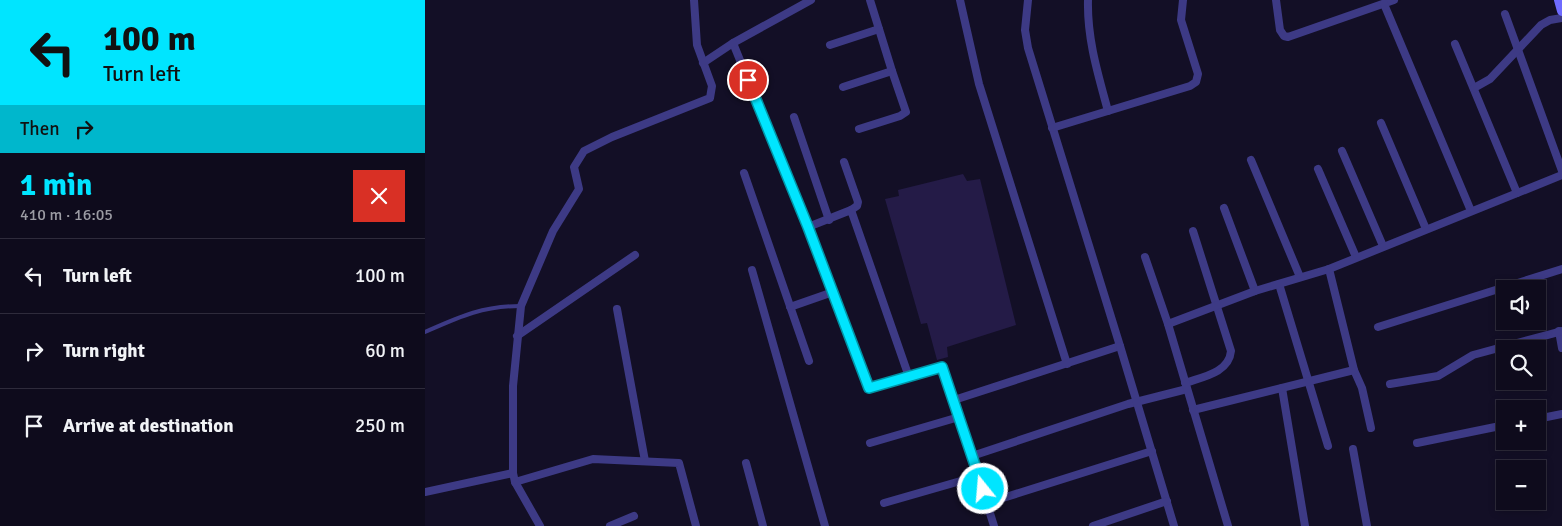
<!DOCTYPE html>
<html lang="en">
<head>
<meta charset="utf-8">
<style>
	body { margin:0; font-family:Signika,sans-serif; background:#1c1929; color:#f1f3f6; height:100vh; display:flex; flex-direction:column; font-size:19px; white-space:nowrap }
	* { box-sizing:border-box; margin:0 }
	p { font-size:16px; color:#9b9ba3 }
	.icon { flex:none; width:28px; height:28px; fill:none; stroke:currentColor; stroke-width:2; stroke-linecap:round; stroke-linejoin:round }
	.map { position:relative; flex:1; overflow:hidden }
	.details { display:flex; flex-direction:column; background:#0e0b1c; width:425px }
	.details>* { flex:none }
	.top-card { background:#00e5ff; color:#111; overflow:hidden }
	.buttons { position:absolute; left:1071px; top:280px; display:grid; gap:10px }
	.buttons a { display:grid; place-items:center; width:50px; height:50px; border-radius:0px; background:#0e0b1c; box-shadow:0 2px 8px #0003,0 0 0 1px #2e2b3b; font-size:25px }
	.pin { position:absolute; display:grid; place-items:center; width:42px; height:42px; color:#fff; margin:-21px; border:2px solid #fff; border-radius:50%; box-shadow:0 1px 5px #0007 }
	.me { position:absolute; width:55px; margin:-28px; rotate:343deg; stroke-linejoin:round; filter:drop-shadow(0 0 4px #0008) }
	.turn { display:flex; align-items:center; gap:18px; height:105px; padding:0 20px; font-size:22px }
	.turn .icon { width:65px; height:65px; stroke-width:2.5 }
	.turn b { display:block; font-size:35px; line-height:42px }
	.then { display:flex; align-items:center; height:48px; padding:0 20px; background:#0003; gap:10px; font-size:19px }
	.round { display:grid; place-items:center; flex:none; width:52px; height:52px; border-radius:0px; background:#1c1929 }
	.summary { display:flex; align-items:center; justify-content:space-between; height:85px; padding:0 20px }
	h1 { font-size:30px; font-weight:700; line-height:38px; color:#00e5ff }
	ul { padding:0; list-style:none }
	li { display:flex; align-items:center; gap:15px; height:75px; padding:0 20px; border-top:1px solid #2e2b3b }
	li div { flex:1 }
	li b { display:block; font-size:19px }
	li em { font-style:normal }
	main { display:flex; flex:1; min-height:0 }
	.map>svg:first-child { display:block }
	.building { fill:#241b47 }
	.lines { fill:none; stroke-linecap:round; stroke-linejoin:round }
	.lane { stroke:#3d3a85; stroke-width:4 }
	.street { stroke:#3d3a85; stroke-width:8 }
	.secondary { stroke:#6f6bff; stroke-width:10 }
	.route-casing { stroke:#0095a6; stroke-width:12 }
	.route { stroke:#00e5ff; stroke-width:9 }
</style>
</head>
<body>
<main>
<section class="details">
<div class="top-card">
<div class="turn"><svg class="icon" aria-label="left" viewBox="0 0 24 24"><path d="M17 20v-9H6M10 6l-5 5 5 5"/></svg><div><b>100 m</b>Turn left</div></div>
<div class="then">Then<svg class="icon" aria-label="right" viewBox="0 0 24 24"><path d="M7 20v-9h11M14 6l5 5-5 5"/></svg></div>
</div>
<div class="summary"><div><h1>1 min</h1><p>410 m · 16:05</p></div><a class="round" style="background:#d93025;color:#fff"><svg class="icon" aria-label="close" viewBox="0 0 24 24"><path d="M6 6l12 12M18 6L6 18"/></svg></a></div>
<ul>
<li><svg class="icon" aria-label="left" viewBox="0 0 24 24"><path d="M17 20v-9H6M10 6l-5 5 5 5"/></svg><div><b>Turn left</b></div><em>100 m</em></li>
<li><svg class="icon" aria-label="right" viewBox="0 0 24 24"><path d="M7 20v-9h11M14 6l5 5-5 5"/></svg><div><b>Turn right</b></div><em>60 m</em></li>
<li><svg class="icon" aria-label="arrive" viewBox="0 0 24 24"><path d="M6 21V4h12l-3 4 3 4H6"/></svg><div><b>Arrive at destination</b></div><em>250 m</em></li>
</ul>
</section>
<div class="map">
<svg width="1137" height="526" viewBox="0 0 1137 526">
	<rect width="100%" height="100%" fill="#130f26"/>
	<path class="building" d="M538 174 542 181 555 179 591 325 522 347 523 357 512 360 502 323 496 324 460 199 474 196 473 190Z"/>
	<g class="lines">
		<path class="lane" d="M0 332C34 317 57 306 95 306"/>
		<g class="street">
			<path d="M386 0 308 43 383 227 444 388 517 367 529 400"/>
			<path d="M535 0 554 84 642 364"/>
			<path d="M603 0 600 30 603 48 695 346 529 400 547 456 703 404 762 389"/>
			<path d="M663 0C662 39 673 74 683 111"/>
			<path d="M851 0 855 30 859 36 863 37 969 0"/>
			<path d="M959 4 1046 211"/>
			<path d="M1080 14 1137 171"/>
			<path d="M1030 44 1092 193"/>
			<path d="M405 45 454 29"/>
			<path d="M278 63 308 43"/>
			<path d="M418 87 467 71 445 0"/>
			<path d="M1049 88 1065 79 1116 25 1125 20 1137 18"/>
			<path d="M369 117 404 220"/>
			<path d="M956 123 1001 229"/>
			<path d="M627 128 765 86 771 82 773 74 756 20 758 0"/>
			<path d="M434 129 475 116 481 112 467 71"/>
			<path d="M917 151 958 246"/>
			<path d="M826 160 875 277"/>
			<path d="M419 162 433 202 432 206 426 210"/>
			<path d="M893 169 931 257"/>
			<path d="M319 173 384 361"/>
			<path d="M799 208 830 291"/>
			<path d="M383 227 426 210 484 377"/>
			<path d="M720 257 743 324"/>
			<path d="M327 270 400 526"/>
			<path d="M854 284 903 446"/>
			<path d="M365 307 408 292"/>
			<path d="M192 309 220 461"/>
			<path d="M953 327 1137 269"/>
			<path d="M1134 331 1137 348"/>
			<path d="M92 336 210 255"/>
			<path d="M695 346 749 526"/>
			<path d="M929 370 937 388 946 428"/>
			<path d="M1100 381 1101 387"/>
			<path d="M760 383C777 377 804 373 806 351L768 231"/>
			<path d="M965 384 1013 376 1048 355 1137 331"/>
			<path d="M857 388 880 526"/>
			<path d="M768 410 929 370 904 269"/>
			<path d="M1112 419 1137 414"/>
			<path d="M445 443 534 417"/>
			<path d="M992 443 1080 425"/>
			<path d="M928 449 942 526"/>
			<path d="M547 456 569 526"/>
			<path d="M321 463 338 526"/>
			<path d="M90 482 168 459 254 463 271 526"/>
			<path d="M0 492 88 473"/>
			<path d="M459 503 553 476"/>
			<path d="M562 503 727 451"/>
			<path d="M115 526 90 482 88 473V386L96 306 128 231 154 189 149 167 159 151 187 137 285 98 287 86 272 45 269 0"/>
			<path d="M185 526 209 516"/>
			<path d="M668 526 742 501"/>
			<path d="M803 526 743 324 830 291 904 269 1137 175"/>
		</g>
		<path class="secondary" d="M1134 0 1137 11"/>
	</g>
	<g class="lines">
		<defs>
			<path id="route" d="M323 80 383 227 444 388 517 367 558 489"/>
		</defs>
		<use href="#route" class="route-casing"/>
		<use href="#route" class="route"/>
	</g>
</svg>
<div class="buttons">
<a><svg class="icon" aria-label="sound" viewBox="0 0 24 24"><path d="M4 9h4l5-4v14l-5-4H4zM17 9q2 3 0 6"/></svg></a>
<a><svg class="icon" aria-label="search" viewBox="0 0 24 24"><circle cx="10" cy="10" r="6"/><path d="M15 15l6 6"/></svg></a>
<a>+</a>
<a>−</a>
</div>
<div class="pin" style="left:323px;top:80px;background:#d93025"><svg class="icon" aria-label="arrive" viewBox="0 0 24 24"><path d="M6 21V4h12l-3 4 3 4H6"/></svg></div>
<svg class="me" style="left:558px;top:489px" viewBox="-20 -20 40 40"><circle r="17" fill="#00e5ff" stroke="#fff" stroke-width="3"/><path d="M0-11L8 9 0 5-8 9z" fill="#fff"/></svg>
</div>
</main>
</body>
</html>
